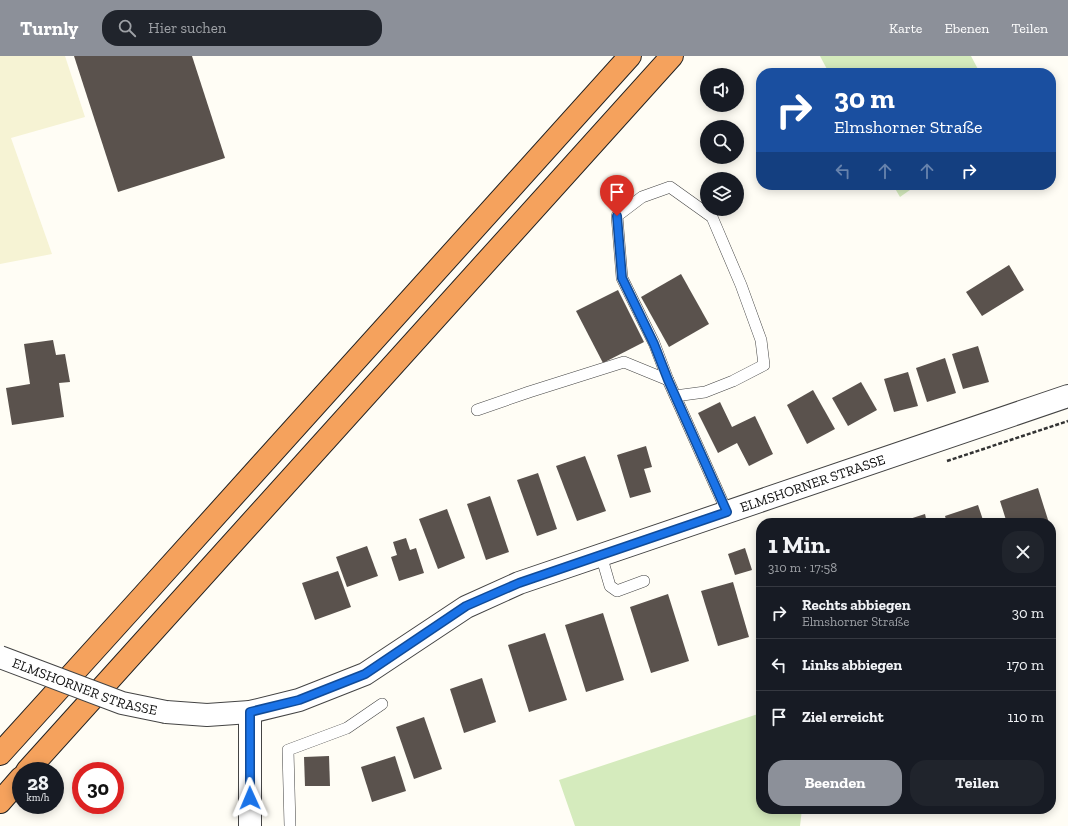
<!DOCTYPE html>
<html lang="de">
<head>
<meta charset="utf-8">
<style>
	body { margin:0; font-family:"Zilla Slab",serif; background:#20242c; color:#f1f3f6; height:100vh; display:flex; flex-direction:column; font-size:15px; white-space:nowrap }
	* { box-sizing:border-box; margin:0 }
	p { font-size:13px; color:#9ea1a6 }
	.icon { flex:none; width:22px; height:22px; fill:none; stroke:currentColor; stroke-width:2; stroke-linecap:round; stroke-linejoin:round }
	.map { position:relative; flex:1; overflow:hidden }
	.side { position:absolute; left:756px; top:462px; width:300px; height:296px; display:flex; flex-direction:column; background:#171b24; border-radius:16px; box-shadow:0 2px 10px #0003 }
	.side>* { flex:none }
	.guide { position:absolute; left:756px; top:12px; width:300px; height:122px; border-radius:16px; box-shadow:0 2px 10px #0003; background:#1a4fa0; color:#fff; overflow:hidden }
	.fabs { position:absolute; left:700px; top:12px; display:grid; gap:8px }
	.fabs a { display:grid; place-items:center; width:44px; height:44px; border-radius:50%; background:#171b24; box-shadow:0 2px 10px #0003; font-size:20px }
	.speed { position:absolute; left:12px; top:706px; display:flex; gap:8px; font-size:20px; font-weight:700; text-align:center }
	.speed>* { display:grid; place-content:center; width:52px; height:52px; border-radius:50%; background:#171b24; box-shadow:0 2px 10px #0003; line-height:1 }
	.speed small { font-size:10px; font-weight:400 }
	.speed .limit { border:6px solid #d22; background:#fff; color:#111 }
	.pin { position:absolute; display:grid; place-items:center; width:34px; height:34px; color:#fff; margin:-41px -17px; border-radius:50% 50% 50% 0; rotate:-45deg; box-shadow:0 0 4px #0007 }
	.pin .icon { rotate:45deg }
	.me { position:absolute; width:44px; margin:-22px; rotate:359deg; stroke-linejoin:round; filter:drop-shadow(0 0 3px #0008) }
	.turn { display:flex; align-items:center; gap:14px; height:84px; padding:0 12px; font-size:18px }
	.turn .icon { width:52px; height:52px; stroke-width:2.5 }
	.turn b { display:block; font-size:28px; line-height:34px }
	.lanes { display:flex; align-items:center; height:38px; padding:0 12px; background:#0003; justify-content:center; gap:20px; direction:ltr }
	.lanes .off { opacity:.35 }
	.round { display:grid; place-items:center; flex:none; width:42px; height:42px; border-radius:16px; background:#20242c }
	.overview { display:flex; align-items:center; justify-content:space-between; height:68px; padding:0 12px }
	h1 { font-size:24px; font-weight:700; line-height:30px }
	.cta { display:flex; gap:8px; margin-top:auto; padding:8px 12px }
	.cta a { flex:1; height:46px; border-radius:16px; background:#8c9099; color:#fff; font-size:16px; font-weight:700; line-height:46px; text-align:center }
	.cta a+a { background:#20242c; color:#f1f3f6 }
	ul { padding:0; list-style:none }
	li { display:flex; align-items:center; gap:12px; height:52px; padding:0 12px; border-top:1px solid #363941 }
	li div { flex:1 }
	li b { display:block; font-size:15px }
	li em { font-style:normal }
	header { display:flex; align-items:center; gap:24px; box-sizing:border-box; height:56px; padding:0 20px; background:#8c9099; color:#fff }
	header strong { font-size:19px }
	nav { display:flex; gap:22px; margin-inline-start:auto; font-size:14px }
	.search { width:280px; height:36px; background:#20242c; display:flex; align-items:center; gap:10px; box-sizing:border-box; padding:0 14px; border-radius:16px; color:#9ea1a6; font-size:15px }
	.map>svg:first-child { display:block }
	.farmland { fill:#f6f3d4 }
	.green { fill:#d5ebbd }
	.building { fill:#5a524d }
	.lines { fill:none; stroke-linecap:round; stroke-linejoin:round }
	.service-casing { stroke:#444; stroke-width:12 }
	.minor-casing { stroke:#444; stroke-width:24 }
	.tertiary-casing { stroke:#444; stroke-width:24 }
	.motorway-casing { stroke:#222; stroke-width:24 }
	.path { stroke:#333; stroke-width:2.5; stroke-dasharray:4 2; stroke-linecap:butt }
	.service { stroke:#fff; stroke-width:11 }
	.minor { stroke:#fff; stroke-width:22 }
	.tertiary { stroke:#fff; stroke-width:22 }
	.motorway { stroke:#f5a25d; stroke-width:22 }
	.tertiary-bridge-casing { stroke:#444; stroke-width:24; stroke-linecap:butt }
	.tertiary-bridge { stroke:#fff; stroke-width:22 }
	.route-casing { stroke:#114b97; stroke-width:10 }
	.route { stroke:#1a73e8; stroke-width:7 }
	.labels { text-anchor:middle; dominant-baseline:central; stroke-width:4; stroke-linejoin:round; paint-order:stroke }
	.street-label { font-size:14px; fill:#111; stroke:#fff }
</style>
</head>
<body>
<header>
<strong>Turnly</strong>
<div class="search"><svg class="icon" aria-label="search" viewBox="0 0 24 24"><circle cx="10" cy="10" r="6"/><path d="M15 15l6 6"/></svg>Hier suchen</div>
<nav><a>Karte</a><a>Ebenen</a><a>Teilen</a></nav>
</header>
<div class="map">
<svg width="1068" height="770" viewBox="0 0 1068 770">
	<rect width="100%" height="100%" fill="#fffdf5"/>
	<path class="farmland" d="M0 0H65L85 61 11 82 52 198 0 208Z"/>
	<g class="green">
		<path d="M820 0H971L980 17H829Z"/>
		<path d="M893 129H917L900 141Z"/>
		<path d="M761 657V753H802L800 770H575L559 724Z"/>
	</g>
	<g class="building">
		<path d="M74 0H192L225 102 118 136Z"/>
		<path d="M1009 209 1024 234 982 260 966 236Z"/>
		<path d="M681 218 709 268 669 291 641 241Z"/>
		<path d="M618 234 644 286 603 307 576 255Z"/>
		<path d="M53 284 56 299 65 298 70 326 59 327 64 361 12 369 6 332 30 328 24 288Z"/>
		<path d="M978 290 989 326 963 333 952 298Z"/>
		<path d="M945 302 956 337 927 346 916 312Z"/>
		<path d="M908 316 918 350 894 356 884 323Z"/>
		<path d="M861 326 877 354 848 370 832 342Z"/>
		<path d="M813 334 835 373 807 388 787 349Z"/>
		<path d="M720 346 732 371 755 360 773 398 749 410 737 387 718 397 698 357Z"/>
		<path d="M646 390 652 411 644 413 651 436 630 442 617 399Z"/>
		<path d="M585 400 606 455 577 465 556 410Z"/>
		<path d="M538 417 557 473 537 480 517 424Z"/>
		<path d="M1038 432 1049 467H1007L1000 445Z"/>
		<path d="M490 440 509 496 486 504 467 448Z"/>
		<path d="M978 449 984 467H947L945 460Z"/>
		<path d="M447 453 465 502 438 513 419 463Z"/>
		<path d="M925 458 927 467H897Z"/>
		<path d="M406 482 410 494 416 492 424 517 399 525 391 501 397 499 393 486Z"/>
		<path d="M367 490 378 520 347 531 336 501Z"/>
		<path d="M745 492 752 514 735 519 728 498Z"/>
		<path d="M338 515 351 551 315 564 302 527Z"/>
		<path d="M733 526 749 581 718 590 701 535Z"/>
		<path d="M668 538 689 605 651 617 630 551Z"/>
		<path d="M603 557 624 624 586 636 565 569Z"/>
		<path d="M545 577 567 644 529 656 508 589Z"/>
		<path d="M482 622 496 666 464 677 450 633Z"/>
		<path d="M424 661 442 713 414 723 396 671Z"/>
		<path d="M329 700 330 730H305L304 701Z"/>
		<path d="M395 700 406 735 372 746 361 711Z"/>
	</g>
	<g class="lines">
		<defs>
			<g id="service">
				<path d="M675 340 705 336 733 325 764 309 761 284 741 229 712 161 670 131 642 141 617 160 622 222 654 287 668 324 727 456"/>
				<path d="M477 354 529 336 624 306 668 324"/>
				<path d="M601 499 610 530 617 535 644 525"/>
				<path d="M290 770 288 694 347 672 382 648"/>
			</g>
			<path id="minor" d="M250 656V770"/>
			<g id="tertiary">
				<path id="s1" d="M166 656 207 659 250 656 299 644 365 618 466 551 519 527 1068 340"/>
			</g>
			<g id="motorway">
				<path d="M0 698 144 539 630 0"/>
				<path d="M27 715 672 0"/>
				<path d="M0 746 21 722"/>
			</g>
		</defs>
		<use href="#service" class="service-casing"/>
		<use href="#minor" class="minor-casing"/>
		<use href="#tertiary" class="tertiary-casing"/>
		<use href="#motorway" class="motorway-casing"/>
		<path class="path" d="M947 405 1068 365"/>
		<use href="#service" class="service"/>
		<use href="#minor" class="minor"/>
		<use href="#tertiary" class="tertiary"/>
		<use href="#motorway" class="motorway"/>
		<defs>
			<g id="tertiary-bridge">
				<path id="s2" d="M0 601 122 647 166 656"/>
			</g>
		</defs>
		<use href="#tertiary-bridge" class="tertiary-bridge-casing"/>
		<use href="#tertiary-bridge" class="tertiary-bridge"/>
	</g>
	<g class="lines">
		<defs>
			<path id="route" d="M250 742V656L299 644 365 618 466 550 519 527 727 456 668 324 654 288 622 222 617 160"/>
		</defs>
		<use href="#route" class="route-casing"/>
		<use href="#route" class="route"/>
	</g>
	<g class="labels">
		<g class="street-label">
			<text stroke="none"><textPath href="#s1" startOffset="695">ELMSHORNER STRASSE</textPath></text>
			<text stroke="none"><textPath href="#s2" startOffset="90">ELMSHORNER STRASSE</textPath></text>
		</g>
	</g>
</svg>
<div class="fabs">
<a><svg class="icon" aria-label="sound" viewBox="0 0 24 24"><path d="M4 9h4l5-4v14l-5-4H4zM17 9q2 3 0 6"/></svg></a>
<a><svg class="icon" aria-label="search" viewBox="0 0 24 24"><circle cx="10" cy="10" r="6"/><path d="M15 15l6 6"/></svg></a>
<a><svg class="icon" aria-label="layers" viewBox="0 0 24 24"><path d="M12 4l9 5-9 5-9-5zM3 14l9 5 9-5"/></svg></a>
</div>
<div class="speed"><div>28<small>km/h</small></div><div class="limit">30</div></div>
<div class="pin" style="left:617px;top:160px;background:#d93025"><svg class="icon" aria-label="arrive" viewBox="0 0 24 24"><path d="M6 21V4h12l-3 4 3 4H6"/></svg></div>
<svg class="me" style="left:250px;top:742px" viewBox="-20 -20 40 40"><path d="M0-17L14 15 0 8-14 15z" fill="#1a73e8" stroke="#fff" stroke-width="4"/></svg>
<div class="guide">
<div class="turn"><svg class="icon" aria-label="right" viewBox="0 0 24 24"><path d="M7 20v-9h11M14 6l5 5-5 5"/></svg><div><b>30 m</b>Elmshorner Straße</div></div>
<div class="lanes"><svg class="icon off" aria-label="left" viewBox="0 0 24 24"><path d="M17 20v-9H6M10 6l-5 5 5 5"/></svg><svg class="icon off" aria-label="ahead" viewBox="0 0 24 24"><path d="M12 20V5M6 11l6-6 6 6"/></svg><svg class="icon off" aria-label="ahead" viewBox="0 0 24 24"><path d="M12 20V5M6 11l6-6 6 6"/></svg><svg class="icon" aria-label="right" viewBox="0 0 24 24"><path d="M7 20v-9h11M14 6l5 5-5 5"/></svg></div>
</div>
<section class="side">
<div class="overview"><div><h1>1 Min.</h1><p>310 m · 17:58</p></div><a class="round"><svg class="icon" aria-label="close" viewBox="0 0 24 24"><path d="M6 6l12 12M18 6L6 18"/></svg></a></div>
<ul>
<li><svg class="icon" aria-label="right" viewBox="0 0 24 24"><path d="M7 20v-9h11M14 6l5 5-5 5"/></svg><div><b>Rechts abbiegen</b><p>Elmshorner Straße</p></div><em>30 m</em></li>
<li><svg class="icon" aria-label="left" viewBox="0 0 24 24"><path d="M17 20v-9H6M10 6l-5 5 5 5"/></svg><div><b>Links abbiegen</b></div><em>170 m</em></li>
<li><svg class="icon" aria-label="arrive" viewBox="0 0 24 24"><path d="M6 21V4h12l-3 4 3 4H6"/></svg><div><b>Ziel erreicht</b></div><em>110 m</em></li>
</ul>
<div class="cta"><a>Beenden</a><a>Teilen</a></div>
</section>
</div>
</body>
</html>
